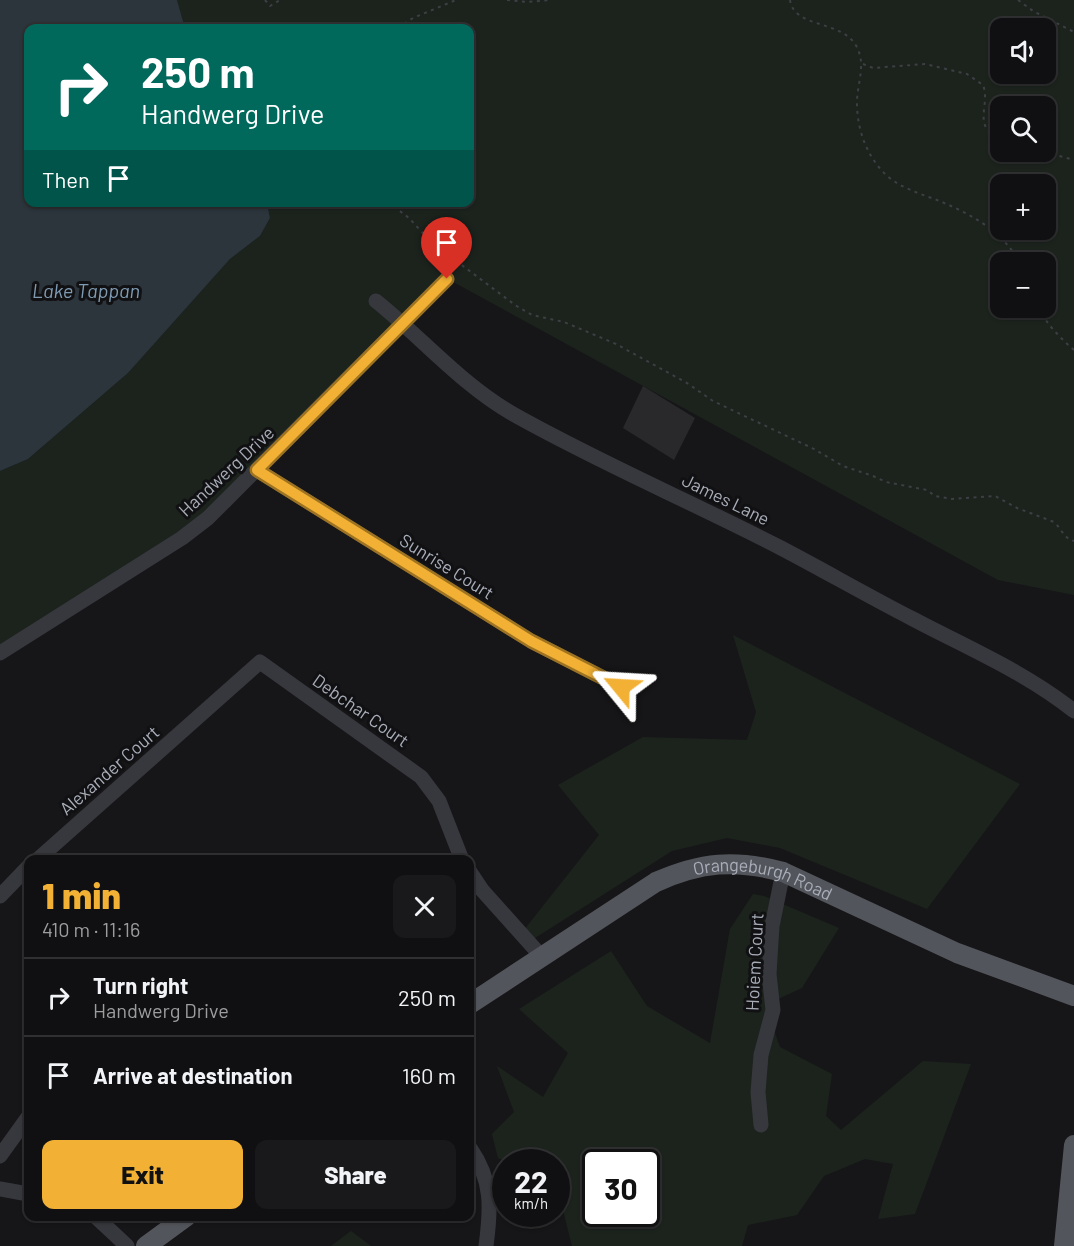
<!DOCTYPE html>
<html lang="en">
<head>
<meta charset="utf-8">
<style>
	body { margin:0; font-family:Barlow,sans-serif; background:#19191b; color:#f1f3f6; height:100vh; display:flex; flex-direction:column; font-size:22px; white-space:nowrap }
	* { box-sizing:border-box; margin:0 }
	p { font-size:20px; color:#9c9d9f }
	.icon { flex:none; width:33px; height:33px; fill:none; stroke:currentColor; stroke-width:2; stroke-linecap:round; stroke-linejoin:round }
	.map { position:relative; flex:1; overflow:hidden }
	.sheet { position:absolute; left:24px; top:855px; width:450px; height:366px; display:flex; flex-direction:column; background:#101012; border-radius:12px; box-shadow:0 2px 4px #0004,0 0 0 2px #303032 }
	.sheet>* { flex:none }
	.top-card { position:absolute; left:24px; top:24px; width:450px; height:183px; border-radius:12px; box-shadow:0 2px 4px #0004,0 0 0 2px #303032; background:#00695c; color:#fff; overflow:hidden }
	.controls { position:absolute; left:990px; top:18px; display:grid; gap:12px }
	.controls a { display:grid; place-items:center; width:66px; height:66px; border-radius:12px; background:#101012; box-shadow:0 2px 4px #0004,0 0 0 2px #303032; font-size:30px }
	.speed { position:absolute; left:492px; top:1149px; display:flex; gap:12px; font-size:30px; font-weight:700; text-align:center }
	.speed>* { display:grid; place-content:center; width:78px; height:78px; border-radius:50%; background:#101012; box-shadow:0 2px 4px #0004,0 0 0 2px #303032; line-height:1 }
	.speed small { font-size:15px; font-weight:400 }
	.speed .limit { border:3px solid #111; border-radius:9px; background:#fff; color:#111 }
	.pin { position:absolute; display:grid; place-items:center; width:51px; height:51px; color:#fff; margin:-62px -26px; border-radius:50% 50% 50% 0; rotate:-45deg; box-shadow:0 0 6px #0007 }
	.pin .icon { rotate:45deg }
	.me { position:absolute; width:66px; margin:-33px; rotate:297deg; stroke-linejoin:round; filter:drop-shadow(0 0 4px #0008) }
	.turn { display:flex; align-items:center; gap:21px; height:126px; padding:0 18px; font-size:27px }
	.turn .icon { width:78px; height:78px; stroke-width:2.5 }
	.turn b { display:block; font-size:42px; line-height:51px }
	.then { display:flex; align-items:center; height:57px; padding:0 18px; background:#0003; gap:12px; font-size:22px }
	.round { display:grid; place-items:center; flex:none; width:63px; height:63px; border-radius:12px; background:#19191b }
	.summary { display:flex; align-items:center; justify-content:space-between; height:102px; padding:0 18px }
	h1 { font-size:36px; font-weight:800; line-height:45px; color:#f2b134 }
	.button { display:flex; gap:12px; margin-top:auto; padding:12px 18px }
	.button a { flex:1; height:69px; border-radius:12px; background:#f2b134; color:#111; font-size:24px; font-weight:800; line-height:69px; text-align:center }
	.button a+a { background:#19191b; color:#f1f3f6 }
	ul { padding:0; list-style:none }
	li { display:flex; align-items:center; gap:18px; height:78px; padding:0 18px; border-top:2px solid #303032 }
	li div { flex:1 }
	li b { display:block; font-size:22px }
	li em { font-style:normal }
	.map>svg:first-child { display:block }
	.green { fill:#1c231d; fill-rule:evenodd }
	.water { fill:#2c353c }
	.building { fill:#29292c }
	.lines { fill:none; stroke-linecap:round; stroke-linejoin:round }
	.path { stroke:#3d3f44; stroke-width:2; stroke-dasharray:3 4.5; stroke-linecap:butt }
	.minor { stroke:#37383d; stroke-width:15 }
	.major { stroke:#53555c; stroke-width:20 }
	.route-casing { stroke:#9d7322; stroke-width:15 }
	.route { stroke:#f2b134; stroke-width:10 }
	.labels { text-anchor:middle; dominant-baseline:central; stroke-width:6; stroke-linejoin:round; paint-order:stroke }
	.street-label { font-size:18px; fill:#a8adb8; stroke:#111113 }
	.water-label { font-size:20px; font-style:italic; fill:#7f9bb3; stroke:#111113 }
</style>
</head>
<body>
<div class="map">
<svg width="1074" height="1246" viewBox="0 0 1074 1246">
	<rect width="100%" height="100%" fill="#161618"/>
	<g class="green">
		<path d="M177 0H1074V595L998 580 446 278 230 507 0 660V471L28 459 128 373 230 259 260 236 270 218 267 203 470 202V28H185ZM1000 28H1046V74H1000ZM1000 106H1046V152H1000ZM1000 184H1046V230H1000ZM1000 262H1046V308H1000Z"/>
		<path d="M733 635 1020 784 927 909 780 848 727 838 672 851 535 938 524 930 599 835 558 785 643 737 747 740 756 712Z"/>
		<path d="M753 894 764 896 839 928 802 988 765 1005 780 1047 832 1074 826 1116 841 1130 923 1061 971 1064 915 1214 878 1219 893 1164 865 1159 824 1176 797 1215 748 1225 742 1246H572L557 1186 556 1162H508L498 1158 492 1134 514 1112 497 1066 543 1097 568 1053 519 1009 611 951 647 1006 710 1043 730 929ZM596 1162H646V1214H596Z"/>
		<path d="M351 1231 371 1246H331Z"/>
	</g>
	<path class="water" d="M0 0H177L185 28H28V202L267 203 270 218 260 236 230 259 128 373 28 459 0 471Z"/>
	<path class="building" d="M643 386 695 418 674 460 623 428Z"/>
	<g class="lines">
		<g class="path">
			<path d="M265 0 270 6 280 0"/>
			<path d="M507 0 527 2 551 0"/>
			<path d="M790 0C794 28 839 20 855 44 868 64 856 84 857 106 858 132 867 155 884 173 898 187 918 193 937 200 969 213 1003 231 1019 262"/>
			<path d="M1018 0 1033 11 1074 32"/>
			<path d="M398 28 413 18 456 0"/>
			<path d="M863 64 873 68 925 64 967 74 983 85C991 105 971 127 1000 138"/>
			<path d="M1045 152 1074 160"/>
			<path d="M388 202 409 218 431 242 515 305 532 315 564 322 616 344 687 383 713 401 812 448 843 466 873 476 886 482 927 490 935 496 952 499 995 496 1017 508 1054 522C1062 529 1063 538 1074 541"/>
			<path d="M1038 308C1047 324 1060 338 1074 350"/>
		</g>
		<g class="minor">
			<path d="M376 301C422 338 462 385 513 414 600 463 692 502 781 548 825 571 868 596 913 619 968 648 1025 672 1074 711"/>
			<path d="M257 470 531 641 621 687"/>
			<path d="M0 653 182 538 208 518 447 279"/>
			<path d="M37 860 260 662 421 777 439 801 462 860"/>
			<path d="M470 872 482 890 542 957"/>
			<path d="M0 896 28 867"/>
			<path d="M761 1125 758 1092 761 1055 773 1010 769 974 772 926 783 872"/>
			<path d="M470 1148C493 1181 491 1208 486 1246"/>
			<path d="M0 1156 28 1117"/>
			<path d="M0 1189 28 1194"/>
			<path d="M95 1216 127 1246"/>
		</g>
		<g class="major">
			<path id="s1" d="M470 1004 656 882C701 862 735 859 783 872L957 953 1074 996"/>
			<path d="M146 1246 187 1216"/>
			<path d="M1064 1246 1074 1145"/>
		</g>
	</g>
	<g class="lines">
		<defs>
			<path id="route" d="M447 279 257 470 531 641 621 687"/>
		</defs>
		<use href="#route" class="route-casing"/>
		<use href="#route" class="route"/>
	</g>
	<g class="labels">
		<g class="street-label">
			<text transform="translate(226 471) rotate(-43)">Handwerg Drive</text>
			<text transform="translate(726 499) rotate(26)">James Lane</text>
			<text transform="translate(447 566) rotate(32)">Sunrise Court</text>
			<text transform="translate(361 710) rotate(35)">Debchar Court</text>
			<text transform="translate(109 770) rotate(-41)">Alexander Court</text>
			<text stroke="none"><textPath href="#s1" startOffset="334">Orangeburgh Road</textPath></text>
			<text transform="translate(754 962) rotate(-87)">Hoiem Court</text>
		</g>
		<g class="water-label">
			<text x="86" y="290">Lake Tappan</text>
		</g>
	</g>
</svg>
<div class="controls">
<a><svg class="icon" aria-label="sound" viewBox="0 0 24 24"><path d="M4 9h4l5-4v14l-5-4H4zM17 9q2 3 0 6"/></svg></a>
<a><svg class="icon" aria-label="search" viewBox="0 0 24 24"><circle cx="10" cy="10" r="6"/><path d="M15 15l6 6"/></svg></a>
<a>+</a>
<a>−</a>
</div>
<div class="speed"><div>22<small>km/h</small></div><div class="limit">30</div></div>
<div class="pin" style="left:447px;top:279px;background:#d93025"><svg class="icon" aria-label="arrive" viewBox="0 0 24 24"><path d="M6 21V4h12l-3 4 3 4H6"/></svg></div>
<svg class="me" style="left:621px;top:687px" viewBox="-20 -20 40 40"><path d="M0-17L14 15 0 8-14 15z" fill="#f2b134" stroke="#fff" stroke-width="4"/></svg>
<div class="top-card">
<div class="turn"><svg class="icon" aria-label="right" viewBox="0 0 24 24"><path d="M7 20v-9h11M14 6l5 5-5 5"/></svg><div><b>250 m</b>Handwerg Drive</div></div>
<div class="then">Then<svg class="icon" aria-label="arrive" viewBox="0 0 24 24"><path d="M6 21V4h12l-3 4 3 4H6"/></svg></div>
</div>
<section class="sheet">
<div class="summary"><div><h1>1 min</h1><p>410 m · 11:16</p></div><a class="round"><svg class="icon" aria-label="close" viewBox="0 0 24 24"><path d="M6 6l12 12M18 6L6 18"/></svg></a></div>
<ul>
<li><svg class="icon" aria-label="right" viewBox="0 0 24 24"><path d="M7 20v-9h11M14 6l5 5-5 5"/></svg><div><b>Turn right</b><p>Handwerg Drive</p></div><em>250 m</em></li>
<li><svg class="icon" aria-label="arrive" viewBox="0 0 24 24"><path d="M6 21V4h12l-3 4 3 4H6"/></svg><div><b>Arrive at destination</b></div><em>160 m</em></li>
</ul>
<div class="button"><a>Exit</a><a>Share</a></div>
</section>
</div>
</body>
</html>
